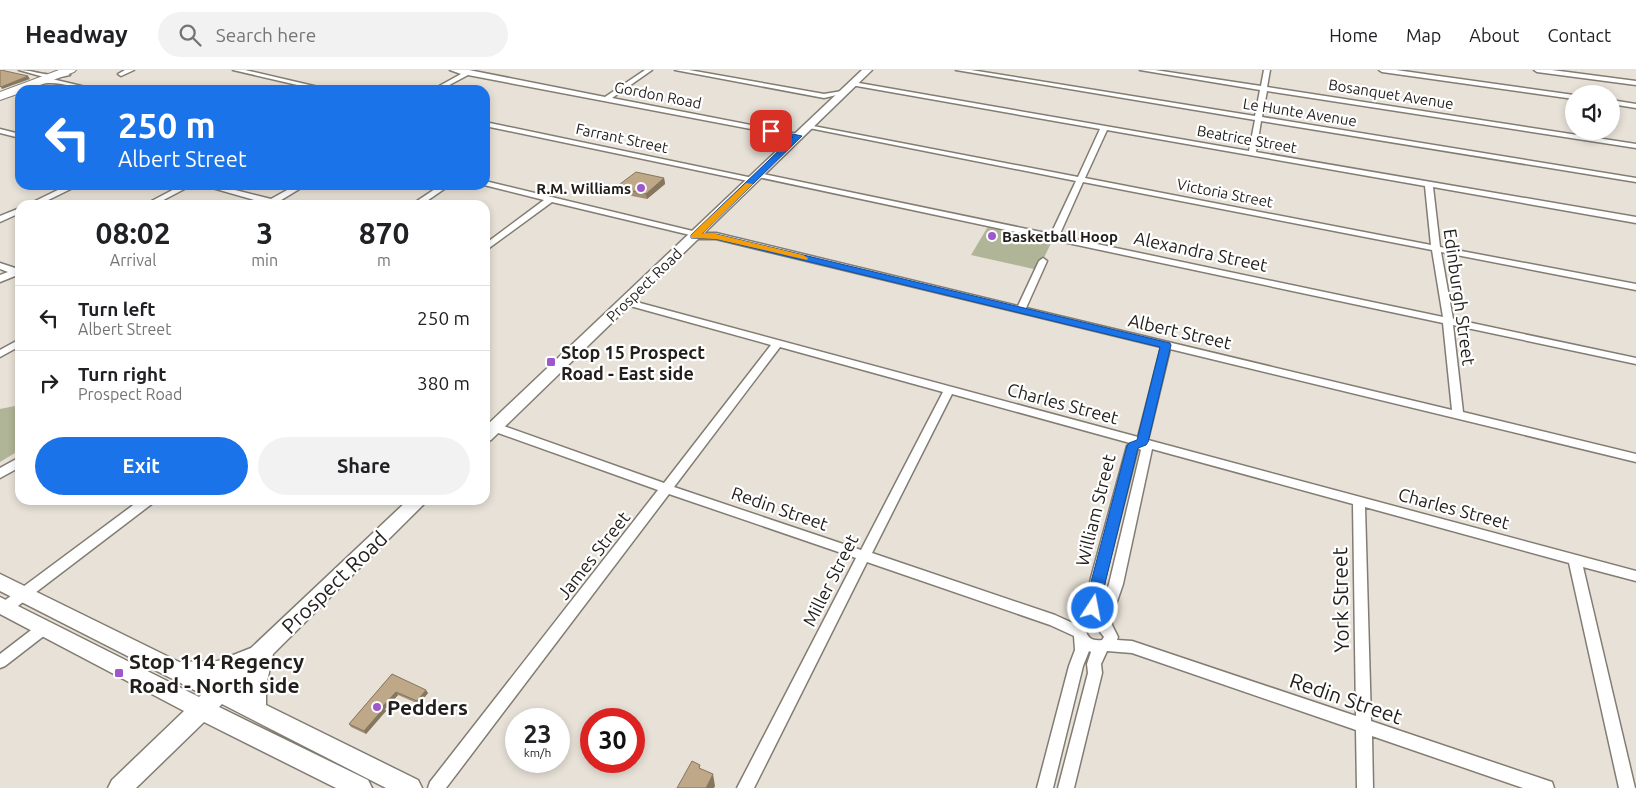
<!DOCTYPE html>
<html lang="en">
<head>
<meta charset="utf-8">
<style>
	body { margin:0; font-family:Ubuntu,sans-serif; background:#f2f2f2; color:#202124; height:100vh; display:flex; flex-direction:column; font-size:19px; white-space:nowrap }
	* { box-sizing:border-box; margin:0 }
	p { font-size:16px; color:#757577 }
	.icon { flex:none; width:28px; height:28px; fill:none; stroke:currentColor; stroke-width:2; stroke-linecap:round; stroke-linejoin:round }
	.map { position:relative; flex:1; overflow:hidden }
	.sheet { position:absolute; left:15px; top:130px; width:475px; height:305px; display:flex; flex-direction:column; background:#fff; border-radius:15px; box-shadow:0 2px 8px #0003 }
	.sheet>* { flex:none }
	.hud { position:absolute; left:15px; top:15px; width:475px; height:105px; border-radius:15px; box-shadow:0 2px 8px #0003; background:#1a73e8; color:#fff; overflow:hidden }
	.controls { position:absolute; left:1565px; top:15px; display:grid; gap:10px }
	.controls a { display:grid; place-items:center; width:55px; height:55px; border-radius:50%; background:#fff; box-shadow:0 2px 8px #0003; font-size:25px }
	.speed { position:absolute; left:505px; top:638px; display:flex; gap:10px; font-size:25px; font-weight:700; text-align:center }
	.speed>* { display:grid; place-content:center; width:65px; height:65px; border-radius:50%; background:#fff; box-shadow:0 2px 8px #0003; line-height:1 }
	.speed small { font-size:12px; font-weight:400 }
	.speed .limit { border:8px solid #d22; background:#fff; color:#111 }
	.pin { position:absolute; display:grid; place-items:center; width:42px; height:42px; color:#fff; margin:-21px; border-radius:10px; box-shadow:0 2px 8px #0006 }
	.me { position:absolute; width:55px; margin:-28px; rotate:11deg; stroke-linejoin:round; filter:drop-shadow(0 0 4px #0008) }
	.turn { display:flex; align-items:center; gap:18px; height:105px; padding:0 20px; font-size:22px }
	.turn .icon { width:65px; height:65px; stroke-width:2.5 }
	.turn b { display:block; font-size:35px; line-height:42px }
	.eta { display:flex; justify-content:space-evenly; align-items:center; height:85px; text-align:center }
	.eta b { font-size:30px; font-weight:700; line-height:35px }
	.action { display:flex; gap:10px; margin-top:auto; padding:10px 20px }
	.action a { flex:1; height:58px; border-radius:30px; background:#1a73e8; color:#fff; font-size:20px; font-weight:700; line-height:58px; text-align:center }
	.action a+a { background:#f2f2f2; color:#202124 }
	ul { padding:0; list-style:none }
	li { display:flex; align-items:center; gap:15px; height:65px; padding:0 20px; border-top:1px solid #e0e0e0 }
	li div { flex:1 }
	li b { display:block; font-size:19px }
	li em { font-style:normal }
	header { display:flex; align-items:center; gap:30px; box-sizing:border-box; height:70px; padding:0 25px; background:#fff; border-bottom:1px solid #e0e0e0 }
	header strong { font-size:24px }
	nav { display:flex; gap:28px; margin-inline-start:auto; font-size:18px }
	.search { width:350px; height:45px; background:#f2f2f2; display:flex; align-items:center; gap:12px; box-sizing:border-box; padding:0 18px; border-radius:28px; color:#757577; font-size:19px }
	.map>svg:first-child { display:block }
	.green { fill:#b1b597 }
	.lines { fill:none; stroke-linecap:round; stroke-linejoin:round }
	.minor-casing { stroke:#827c73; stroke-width:3 }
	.secondary-casing { stroke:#827c73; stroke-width:3 }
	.trunk-casing { stroke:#827c73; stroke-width:2 }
	.minor { fill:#fff; fill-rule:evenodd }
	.secondary { fill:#fff; fill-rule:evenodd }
	.trunk { fill:#fff; fill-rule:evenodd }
	.wall { fill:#a39074 }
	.shaded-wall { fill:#85765e }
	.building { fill:#bea887; stroke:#85765e }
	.route { fill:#1a73e8; stroke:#114b97 }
	.slow { fill:#f59e0b }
	.poi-dot { fill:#9f58cc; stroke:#fff; stroke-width:2 }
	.labels { text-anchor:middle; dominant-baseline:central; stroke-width:4.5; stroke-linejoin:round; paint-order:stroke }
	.far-street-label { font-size:15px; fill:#211e1b; stroke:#fff }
	.far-poi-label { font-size:15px; font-weight:bold; fill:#211e1b; stroke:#fff; text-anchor:end }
	.street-label { font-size:18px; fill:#211e1b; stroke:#fff }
	.poi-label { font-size:18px; font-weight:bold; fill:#211e1b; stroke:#fff; text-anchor:start }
	.near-street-label { font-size:21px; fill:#211e1b; stroke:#fff }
	.near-poi-label { font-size:21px; font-weight:bold; fill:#211e1b; stroke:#fff; text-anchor:start }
</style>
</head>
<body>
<header>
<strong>Headway</strong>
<div class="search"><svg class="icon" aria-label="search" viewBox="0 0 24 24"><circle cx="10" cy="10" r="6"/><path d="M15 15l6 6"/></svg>Search here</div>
<nav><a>Home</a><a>Map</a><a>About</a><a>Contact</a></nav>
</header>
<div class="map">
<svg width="1636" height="718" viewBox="0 0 1636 718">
	<rect width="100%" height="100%" fill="#e7e1d7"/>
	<g class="green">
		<path d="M990 153 1054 167 1038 200 971 185Z"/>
		<path d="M20 335V380L0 392V339Z"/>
	</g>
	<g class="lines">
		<defs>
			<g id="minor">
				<path d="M19 0C30 0 40 4 51 5 58 5 64 1 70 5L51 9Z"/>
				<path d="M125 0H134L121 6 118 4Z"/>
				<path d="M233 0H245L331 20H319Z"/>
				<path d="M450 0H469L605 27 645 0H652L612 28 798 64 802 66 798 68 468 5 440 20H432L461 4Z"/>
				<path d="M675 0H689L824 24 842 21 845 23 824 28Z"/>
				<path d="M956 0H971L1255 46 1260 20 1140 0H1155L1261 16 1264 0H1270L1267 17 1636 74V78L1267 21 1262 47 1636 108V112L1261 51 1256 82 1636 147V153L1433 117 1440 177 1636 214V220L1441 182 1453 249 1636 288V294L1453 255 1463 342 1636 384V392L1170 279 1148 370 1636 501V511L1583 497 1635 718H1619L1569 493 1365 437 1371 651 1546 710 1552 712 1554 718H1523L1372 666 1373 718H1357L1356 660 1132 583 1107 581 1101 594 1102 603 1074 718H1058L1088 603 1087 594 1091 582 1089 581 1083 596 1053 718H1037L1069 596 1075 580 1074 566 1050 555 867 492 754 718H737L856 488 669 424 446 718H428L430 712 658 420 490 360 488 357 490 354H498L664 413 771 275 623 234V230H629L1138 367 1161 277 716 169H694L691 168 690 165 552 132 485 181V174L544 130 484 115H485V111L701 163H716L1018 236 1039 191 1043 188 1047 191 1026 238 1452 340 1443 253 758 107 754 105 758 103 1051 164 1076 111 804 57 808 55 1078 107 1100 59 851 15 850 14 853 12 1249 81 1255 50ZM1107 60 1425 116 1431 175 1085 108ZM1083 112 1432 180 1443 247 1059 166ZM780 277 943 322 861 480 674 417ZM952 324 1130 373 1127 376 1091 508 1085 539 1075 554 1055 545 872 483ZM1138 378 1141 380 1109 514 1098 547 1096 546 1099 541 1105 508ZM1152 379 1353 434 1356 646 1132 571 1117 570 1118 567 1112 555V546L1123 514ZM1090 557 1097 558 1104 567 1102 570C1094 571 1087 569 1086 560Z"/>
				<path d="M1379 0H1396L1574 25V29L1382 2Z"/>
				<path d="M1534 0H1552L1636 11V15L1537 2Z"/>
				<path d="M52 9 94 19 95 20C80 20 66 13 50 13 44 13 40 15 35 12Z"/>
				<path d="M1611 30 1636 34V38L1611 34Z"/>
				<path d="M485 52 753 108 757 110 753 112 485 56Z"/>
				<path d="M0 59 20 64V68L0 63Z"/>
				<path d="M68 115H79L38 135H27Z"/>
				<path d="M182 115H192L154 135H144Z"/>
				<path d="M202 115H215L271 129 296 115H306L273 135H263L265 133Z"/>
				<path d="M441 115H450L421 135H411Z"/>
				<path d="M20 138V143L0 152V146Z"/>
				<path d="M0 193 15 198 20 196V204L0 212V205L8 202 0 199Z"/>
				<path d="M20 269V276L0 287V280Z"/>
				<path d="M20 387V397L0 408V398Z"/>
				<path d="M140 430H155L153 433 10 542 5 544 0 542V534Z"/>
				<path d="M44 552 49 554 51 558 49 562 5 596 0 598V584L39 554Z"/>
			</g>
			<g id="secondary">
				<path d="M862 0H872L491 370 485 372V357Z"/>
				<path d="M408 430H428L273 584 266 616V635L418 710 422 718H386L222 634 219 637 368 710 372 718H336L204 652 136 718H108L112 710 184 641 0 544V527L199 627 202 624 0 521V504L179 592 218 591 251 578ZM246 611 244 624 236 620Z"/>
			</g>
			<path id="trunk" d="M59 0H76L74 2 27 20H20V23L0 30V22Z"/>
		</defs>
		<use href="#minor" class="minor-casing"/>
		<use href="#secondary" class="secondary-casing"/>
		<use href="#trunk" class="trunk-casing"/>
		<use href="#minor" class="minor"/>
		<use href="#secondary" class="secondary"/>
		<use href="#trunk" class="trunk"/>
	</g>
	<g class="wall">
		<path d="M664 108 665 114 647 129 617 123 616 117Z"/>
		<path d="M392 604 428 623 419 634 398 625 385 639 386 641 366 664 351 657 349 654Z"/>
	</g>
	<g class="shaded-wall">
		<path d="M28 6 30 9 2 19 1 17Z"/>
		<path d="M664 108 665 114 647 129 646 124Z"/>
		<path d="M426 620 428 623 419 634 417 631Z"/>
		<path d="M396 622 398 625 385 639 386 641 366 664 364 661 382 637Z"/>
		<path d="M713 704 715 716 714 718H706Z"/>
	</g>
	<g class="building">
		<path d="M0 0H1L28 6 1 17 0 16Z"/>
		<path d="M636 102 664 108 646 124 616 117Z"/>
		<path d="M392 604 426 620 417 631 396 622 382 637 384 638 364 661 349 654Z"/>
		<path d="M692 691 700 695 699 698 713 704 706 718H677Z"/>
	</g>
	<path class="route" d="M768 59 802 66 702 164H716L1170 273 1171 275 1148 372 1146 375 1138 378 1098 542 1093 544 1088 542 1086 538 1092 508 1127 376 1129 373 1137 370 1160 277 716 169 691 168V165L793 67 768 62Z"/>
	<path class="slow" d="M746 113 753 114 702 164H716L803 185 808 188 807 190 716 169 691 168V165Z"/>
	<g class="poi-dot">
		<circle cx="641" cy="118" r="5"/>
		<circle cx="992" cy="166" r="5"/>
		<rect x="546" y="287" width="10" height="10" rx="2.5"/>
		<rect x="114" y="598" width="10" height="10" rx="2.5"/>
		<circle cx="377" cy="637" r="5"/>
	</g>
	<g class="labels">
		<g class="far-street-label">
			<text transform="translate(1391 24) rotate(9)">Bosanquet Avenue</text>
			<text transform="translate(658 25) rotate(11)">Gordon Road</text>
			<text transform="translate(1300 42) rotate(9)">Le Hunte Avenue</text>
			<text transform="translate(622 68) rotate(12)">Farrant Street</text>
			<text transform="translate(1247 69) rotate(10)">Beatrice Street</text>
			<text transform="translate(1225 123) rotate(11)">Victoria Street</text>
			<text transform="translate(644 215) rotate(-44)">Prospect Road</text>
		</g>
		<g class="far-poi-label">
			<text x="631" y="118">R.M. Williams</text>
			<text x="1002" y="166" text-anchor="start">Basketball Hoop</text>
		</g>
		<g class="street-label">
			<text transform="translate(1201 181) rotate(12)">Alexandra Street</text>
			<text transform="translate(1460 227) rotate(82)">Edinburgh Street</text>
			<text transform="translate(1180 261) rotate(13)">Albert Street</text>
			<text transform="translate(1063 333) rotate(15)">Charles Street</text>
			<text transform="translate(780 438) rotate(19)">Redin Street</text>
			<text transform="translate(1454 438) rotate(15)">Charles Street</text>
			<text transform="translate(1095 440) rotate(-76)">William Street</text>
			<text transform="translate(593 485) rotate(-52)">James Street</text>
			<text transform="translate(830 510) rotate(-63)">Miller Street</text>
		</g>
		<g class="poi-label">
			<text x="561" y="282">Stop 15 Prospect<tspan x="561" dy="21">Road - East side</tspan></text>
		</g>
		<g class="near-street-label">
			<text transform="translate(334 512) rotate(-44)">Prospect Road</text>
			<text transform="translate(1340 530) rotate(-91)">York Street</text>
			<text transform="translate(1346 628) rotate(19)">Redin Street</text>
		</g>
		<g class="near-poi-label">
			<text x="129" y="591">Stop 114 Regency<tspan x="129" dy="24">Road - North side</tspan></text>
			<text x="387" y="637">Pedders</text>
		</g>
	</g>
</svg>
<div class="controls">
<a><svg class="icon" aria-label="sound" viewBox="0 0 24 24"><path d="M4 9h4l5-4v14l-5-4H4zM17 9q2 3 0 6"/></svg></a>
</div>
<div class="speed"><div>23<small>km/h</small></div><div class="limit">30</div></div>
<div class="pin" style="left:771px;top:61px;background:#d93025"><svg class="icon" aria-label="arrive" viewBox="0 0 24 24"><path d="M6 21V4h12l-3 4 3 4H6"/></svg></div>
<svg class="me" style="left:1093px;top:538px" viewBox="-20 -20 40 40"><circle r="17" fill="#1a73e8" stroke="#fff" stroke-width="3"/><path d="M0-11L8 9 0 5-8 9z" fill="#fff"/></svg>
<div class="hud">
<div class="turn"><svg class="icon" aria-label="left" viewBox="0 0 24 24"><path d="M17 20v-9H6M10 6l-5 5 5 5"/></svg><div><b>250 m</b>Albert Street</div></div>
</div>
<section class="sheet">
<div class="eta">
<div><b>08:02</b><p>Arrival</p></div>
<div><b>3</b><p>min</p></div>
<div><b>870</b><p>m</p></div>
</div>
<ul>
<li><svg class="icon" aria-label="left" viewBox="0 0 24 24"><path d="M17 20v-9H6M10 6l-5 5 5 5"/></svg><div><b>Turn left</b><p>Albert Street</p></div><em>250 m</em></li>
<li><svg class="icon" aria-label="right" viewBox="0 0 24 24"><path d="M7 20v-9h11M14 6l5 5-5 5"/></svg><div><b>Turn right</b><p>Prospect Road</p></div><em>380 m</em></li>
</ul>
<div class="action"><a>Exit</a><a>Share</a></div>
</section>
</div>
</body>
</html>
